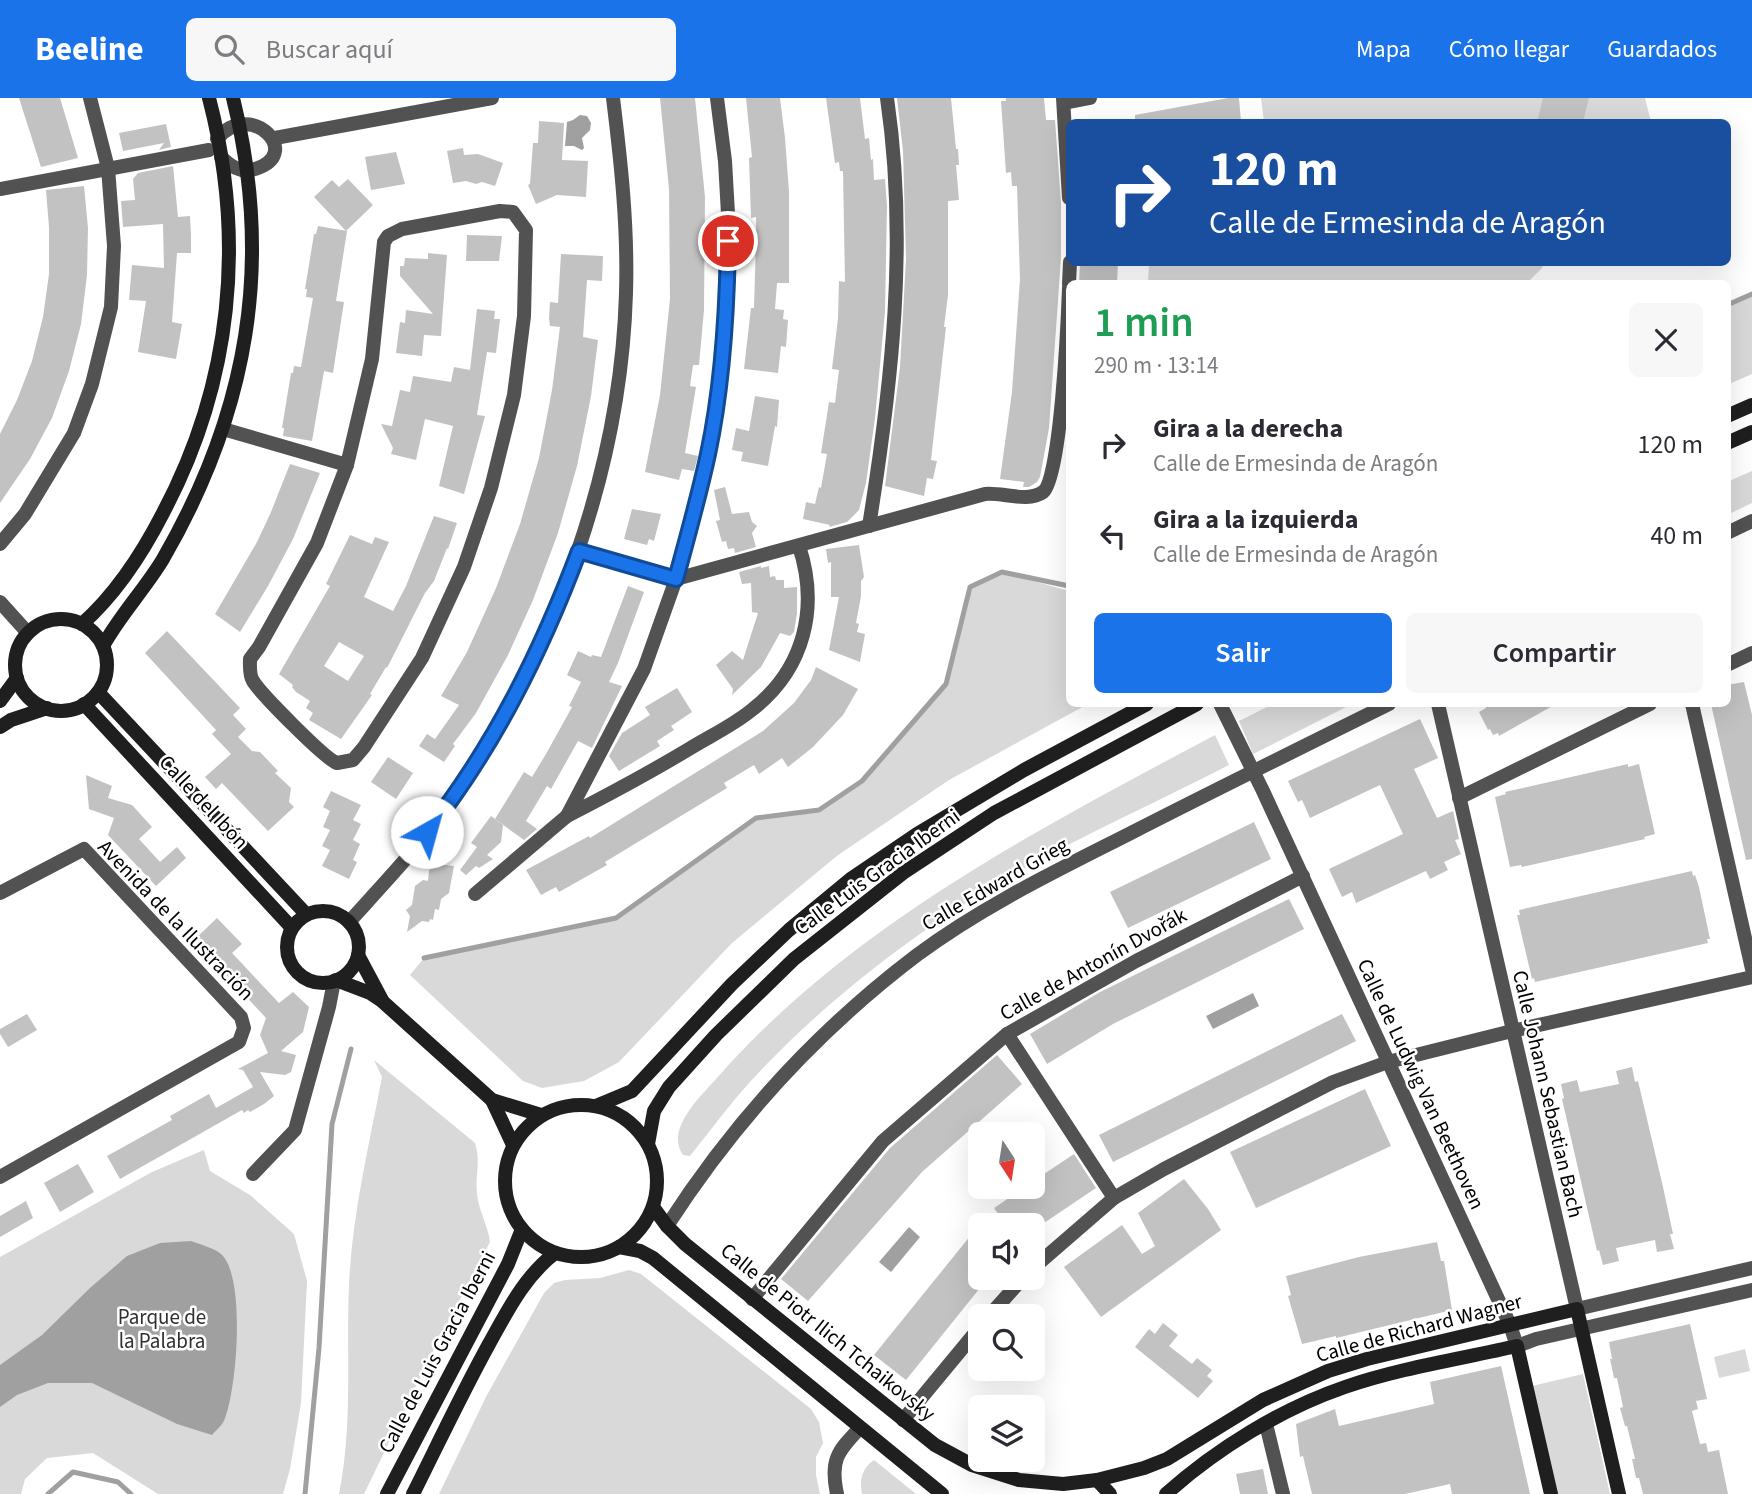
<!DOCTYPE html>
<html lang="es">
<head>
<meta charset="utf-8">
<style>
	body { margin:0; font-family:"Source Sans 3",sans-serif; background:#f7f7f7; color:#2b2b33; height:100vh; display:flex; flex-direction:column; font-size:26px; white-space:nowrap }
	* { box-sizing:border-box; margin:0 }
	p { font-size:23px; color:#7c7c81 }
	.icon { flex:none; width:38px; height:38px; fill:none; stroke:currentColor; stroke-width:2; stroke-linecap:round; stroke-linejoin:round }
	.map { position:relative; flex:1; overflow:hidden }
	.details { position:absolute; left:1066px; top:182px; width:665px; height:427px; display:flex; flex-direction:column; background:#fff; border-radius:10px; box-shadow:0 7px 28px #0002 }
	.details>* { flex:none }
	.banner { position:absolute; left:1066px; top:21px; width:665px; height:147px; border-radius:10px; box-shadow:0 7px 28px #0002; background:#1a4fa0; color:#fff; overflow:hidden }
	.needle { width:46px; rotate:168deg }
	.fabs { position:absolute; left:968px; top:1024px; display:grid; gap:14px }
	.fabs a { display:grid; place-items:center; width:77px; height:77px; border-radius:10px; background:#fff; box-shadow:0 7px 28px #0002; font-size:35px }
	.pin { position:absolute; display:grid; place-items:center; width:60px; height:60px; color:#fff; margin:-30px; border:4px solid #fff; border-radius:50%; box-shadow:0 2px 7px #0007 }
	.me { position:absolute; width:77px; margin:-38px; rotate:38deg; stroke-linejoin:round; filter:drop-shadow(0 0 5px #0008) }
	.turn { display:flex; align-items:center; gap:24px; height:147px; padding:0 28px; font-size:32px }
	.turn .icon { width:91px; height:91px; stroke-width:2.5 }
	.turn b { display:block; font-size:49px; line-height:60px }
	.round { display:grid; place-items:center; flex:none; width:74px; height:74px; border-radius:10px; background:#f7f7f7 }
	.overview { display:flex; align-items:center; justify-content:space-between; height:119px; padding:0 28px }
	h1 { font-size:42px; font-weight:600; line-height:52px; color:#1e9e55 }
	.action { display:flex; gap:14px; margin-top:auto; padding:14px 28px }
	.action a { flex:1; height:80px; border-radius:10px; background:#1a73e8; color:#fff; font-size:28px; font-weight:600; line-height:80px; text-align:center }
	.action a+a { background:#f7f7f7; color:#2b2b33 }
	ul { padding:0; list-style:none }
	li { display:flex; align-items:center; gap:21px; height:91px; padding:0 28px }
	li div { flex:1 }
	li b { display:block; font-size:26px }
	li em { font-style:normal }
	header { display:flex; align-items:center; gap:42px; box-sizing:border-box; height:98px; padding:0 35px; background:#1a73e8; color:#fff }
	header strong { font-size:33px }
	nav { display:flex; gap:38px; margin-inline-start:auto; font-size:24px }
	.search { width:490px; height:63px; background:#f7f7f7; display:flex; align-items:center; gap:18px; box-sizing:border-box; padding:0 24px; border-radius:10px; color:#7c7c81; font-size:26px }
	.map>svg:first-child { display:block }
	.green { fill:#d9d9d9 }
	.water { fill:#a0a0a0 }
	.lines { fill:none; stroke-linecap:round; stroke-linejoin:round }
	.stream { stroke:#a0a0a0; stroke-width:5 }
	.building { fill:#c2c2c2; fill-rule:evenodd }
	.street { stroke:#525252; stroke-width:14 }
	.secondary { stroke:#1f1f1f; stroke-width:14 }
	.route-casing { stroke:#114b97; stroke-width:18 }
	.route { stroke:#1a73e8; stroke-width:12 }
	.labels { text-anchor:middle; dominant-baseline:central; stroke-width:5; stroke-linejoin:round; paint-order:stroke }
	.street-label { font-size:21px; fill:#000; stroke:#fff }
	.park-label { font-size:21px; fill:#303030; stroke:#fff }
</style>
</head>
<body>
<header>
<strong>Beeline</strong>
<div class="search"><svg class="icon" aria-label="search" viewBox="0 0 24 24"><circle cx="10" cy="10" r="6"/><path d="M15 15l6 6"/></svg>Buscar aquí</div>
<nav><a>Mapa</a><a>Cómo llegar</a><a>Guardados</a></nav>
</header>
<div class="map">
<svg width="1752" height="1396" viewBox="0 0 1752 1396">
	<rect width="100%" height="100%" fill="#fff"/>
	<g class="green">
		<path d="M1261 0H1645L1651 24H1264Z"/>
		<path d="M1149 165V164L1544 165 1542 170 1527 185H1148Z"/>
		<path d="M1752 196V276L1727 287V207Z"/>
		<path d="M1752 373V405L1727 417V384Z"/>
		<path d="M1002 474 1069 493V606H1088L949 682 838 757 732 845 619 964 584 983 542 990 523 983 410 877 424 860 616 820 756 720 819 712 862 683 946 586 970 489Z"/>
		<path d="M1273 606H1352L1253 656 1239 623Z"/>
		<path d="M1215 637 1229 667C1155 705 1079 739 1007 780 917 832 820 907 750 984 729 1007 710 1033 690 1058L683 1057C665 1031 700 999 716 981 851 827 1037 732 1215 637Z"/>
		<path d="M374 962 475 1045C481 1064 475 1076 477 1095 478 1112 488 1127 490 1144L431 1257 364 1396H339C353 1327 346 1256 349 1187 352 1117 369 1048 382 979Z"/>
		<path d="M204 1052 210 1073 250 1097 294 1136 307 1183 301 1305 290 1371 283 1396H158L93 1355 47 1360 25 1381 21 1396H0V1159L152 1074Z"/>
		<path d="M629 1172 641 1176 811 1311 819 1324 823 1345 816 1359V1377L820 1396H439L487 1297 544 1195 554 1185 565 1182 600 1180Z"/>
		<path d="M1745 1251 1750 1273 1719 1280 1714 1259Z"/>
		<path d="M1583 1276 1610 1396H1557L1532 1288Z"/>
		<path d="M874 1362 916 1396H862C859 1382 862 1370 874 1362Z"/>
	</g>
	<g class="water">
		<path d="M580 17 587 18 591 25 590 32 582 40 584 50 582 52 574 48H565L567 24 573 22Z"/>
		<path d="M1253 895 1259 908 1213 931 1206 918Z"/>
		<path d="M909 1129 920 1139 891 1174 879 1164Z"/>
		<path d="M191 1143C199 1146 214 1150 221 1156 246 1178 237 1290 225 1320 223 1327 216 1332 212 1337L177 1326 92 1285H48L17 1297 0 1309V1267L42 1237 90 1190 127 1158 160 1145Z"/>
	</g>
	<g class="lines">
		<g class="stream">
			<path d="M1727 207 1752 196"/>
			<path d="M424 860 616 820 756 720 819 712 862 683 946 586 970 489 1002 474 1069 488"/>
			<path d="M48 1396 73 1374 118 1384 131 1396"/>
			<path d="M305 1396 319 1250 332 1026 351 951"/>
		</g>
	</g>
	<g class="building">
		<path d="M19 0H60L78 60 41 69Z"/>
		<path d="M660 0H695L705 99 704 212 699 267H693L690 288 696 289 685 355 698 358 694 373 682 371 679 382 645 374 660 297 670 201 669 91Z"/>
		<path d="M746 0H780L785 40 789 94V185H777L775 211 784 212 783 221 788 222 786 249 781 248 778 275 744 271 751 210H754L756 142V119L751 120 749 60 752 59Z"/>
		<path d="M826 0H860L865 41 869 40 871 62 873 61 874 82 885 81 887 108 885 214 875 320 866 385 859 412 847 424 829 429 830 427 803 421 806 404 815 406 819 389 821 390 827 356 821 355 829 304 835 305 839 272 832 271 838 220 839 183 845 184 843 73H840L839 64 835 65Z"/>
		<path d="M897 0H951L956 51H958L959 67H956L959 102 948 103V197L944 229H946L931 362 937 363 933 381 927 380 924 398 885 388 900 269 906 161 903 53Z"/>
		<path d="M1006 0H1044L1046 22H1055L1061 105V160L1049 330 1040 379 1037 384 1029 389H1023L1024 384 1000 381 1012 294 1020 181 1017 88H1012L1011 74 1006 75 1001 3H1006Z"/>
		<path d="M1228 0H1239L1241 24H1135V17Z"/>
		<path d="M1543 0H1589L1583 24H1553L1538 21Z"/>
		<path d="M539 23 564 25 562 62 588 63 586 99 557 97 536 106 528 87 530 86 533 45H538Z"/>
		<path d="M166 26 171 49 159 52 164 45 123 53 119 35Z"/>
		<path d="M463 50 464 57 478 56 503 65 495 88 482 84 476 86 466 83 453 85 447 53Z"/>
		<path d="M396 54 405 86 371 92 365 59Z"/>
		<path d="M173 68 178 119 190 118 191 137V155H177L172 224 182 226 176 261 138 254 146 203 129 202 132 167 164 170 163 126 123 129 121 103 135 102 133 81 138 75Z"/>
		<path d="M348 81 373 107 346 133 314 99 332 82 339 89Z"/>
		<path d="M84 88 88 130 87 177 81 226 69 273 52 320 30 361 0 405V336L17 302 32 263 43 219 49 176V129L46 92Z"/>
		<path d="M318 128 347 133 336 203 344 204 333 275 324 273 312 343 283 338 284 330H282L291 275H293L294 268 301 269 313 200 306 199 307 191H305L314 136H316Z"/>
		<path d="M467 137 502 138 499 163H466Z"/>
		<path d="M428 155 447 157 441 238 424 237 422 258 396 255 400 224 405 225 406 212 433 216 400 178V168H404L405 160 428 161Z"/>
		<path d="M561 156 603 158 602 183 587 182 583 239 598 242 591 298 577 368 558 435 533 502 508 557 476 615 453 646 455 648 444 664 419 648 427 636 435 641 459 607 441 598 467 554 496 490 520 426 539 360 552 292 560 229 550 228 549 220 550 204 558 205Z"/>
		<path d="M1080 164H1118L1117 186H1079Z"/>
		<path d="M477 211 495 213 494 221H500L496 255 487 254 477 317 485 318 464 396 439 388 453 328 425 321 416 362 391 356 393 350 381 326 392 328 400 292 410 294 413 278 451 284 454 269 470 272Z"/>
		<path d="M755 298 779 302 777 329 775 328 768 368 741 363 743 354 732 352 736 330 749 333Z"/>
		<path d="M290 366 320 375 293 441 268 488 240 534 215 516 257 444 271 414Z"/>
		<path d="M725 389 732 416 749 414 752 424 757 428 752 435 756 449 735 455 734 450 728 451 726 443 722 444 716 423 720 422 714 392Z"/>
		<path d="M632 411 661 416 654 443 649 441 647 447 624 441Z"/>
		<path d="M434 418 457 425 448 451 447 450 434 483 425 495 387 570 386 569 370 596 372 597 341 641 309 622 313 615 306 610 310 603 296 594 292 589 293 587 279 576 330 488 326 486 350 437 372 446 375 439 389 444 364 499 393 513 406 488ZM339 544 364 558 348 583 324 568Z"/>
		<path d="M859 447 864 479 861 483V498L856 525 859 526 857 534 865 536 860 564 829 552 839 499H831V464L828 465 826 451Z"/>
		<path d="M761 468V470L769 468 770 479 775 478 776 482H784V490L797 489V515L794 534 790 538 780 535 761 569 732 597 733 591 716 567 732 553 743 562 758 515 752 514 751 485 742 486 739 474Z"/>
		<path d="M628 488 644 494 618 565 609 584 622 588 592 650 578 643 551 691 547 688 526 723 537 731 524 742 495 721 524 674 532 679 546 656 572 609 569 608 581 584 567 577 578 553 591 559 592 557 601 559Z"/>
		<path d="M167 533 240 610 233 617 246 631 238 639 252 653 260 654 278 673 275 675 291 690 289 704 294 709 268 733 222 685 216 691 205 679 231 656 212 636 216 632 145 555Z"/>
		<path d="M816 569 858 591 843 617 813 649 788 669 782 660 759 676 754 667 724 685 727 690 605 764 607 767 559 794 556 789 541 797 526 772 589 738 590 740 763 633 794 605 811 582Z"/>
		<path d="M1744 584 1752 617V761L1746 762 1711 606H1727V587Z"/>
		<path d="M677 590 692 614 671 628 674 632 657 643 660 648 619 673 609 658 622 635 650 617 645 609Z"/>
		<path d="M1484 606H1556L1499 638 1498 635 1493 637 1490 631 1488 632 1479 614 1486 610Z"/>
		<path d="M1420 621 1438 660 1414 671 1437 720 1453 713 1459 741 1455 742 1461 756 1444 764 1448 772 1430 781 1426 773 1356 805 1352 794 1342 799 1329 771 1403 736 1380 687 1310 720 1302 702 1298 704 1288 683Z"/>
		<path d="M388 659 413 675 396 701 371 684Z"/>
		<path d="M1628 666V669L1639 666 1655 736 1644 739 1645 741 1580 756 1522 769 1521 767 1510 769 1495 699 1506 696 1505 694Z"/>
		<path d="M86 677 112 688 108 700 132 707 152 729 139 741 160 764 177 749 186 760 156 788 108 737 114 720 89 711Z"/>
		<path d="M331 693 361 707 353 722 361 726 353 742 360 746 353 762 357 764 349 781 322 768 330 752 322 748 330 732 323 729 330 713 323 709Z"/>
		<path d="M491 718 503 727 501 744 487 757 493 761 479 770 476 768 466 777 460 772 477 749 471 745Z"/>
		<path d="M1254 724 1271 761 1128 830 1110 794Z"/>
		<path d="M438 766 454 768 449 795 441 801 439 812 435 811 433 822 430 821 429 824 422 823 407 834 410 818 406 812 412 807 415 788 423 782 428 783 429 772Z"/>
		<path d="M1692 773 1693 778 1695 777 1699 789 1710 841H1707L1708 845 1535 884 1534 880 1532 881 1517 817H1520L1519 812Z"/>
		<path d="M1289 801 1304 831 1113 926 1047 966 1030 936 1100 894Z"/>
		<path d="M217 820 242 846 232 855 279 905 293 894 309 909 303 934 281 953 296 957 291 974 285 977 260 974 274 998 264 1006 250 1014 248 1012 244 1015 242 1012 120 1081 107 1058 172 1022 170 1018 209 996 216 1010 253 989 243 972 238 971 268 955 260 937 266 920 194 842Z"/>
		<path d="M27 916 37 932 8 949 0 936V931Z"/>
		<path d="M1342 916 1356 943 1113 1064 1099 1037Z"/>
		<path d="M997 957 1022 986 922 1074 808 1203 781 1181 890 1050Z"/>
		<path d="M1632 969 1635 984 1638 983 1663 1089 1673 1136H1670L1674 1151 1657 1154 1655 1142 1616 1150 1619 1163 1603 1167 1599 1152 1597 1153 1562 1001 1564 1000 1561 986 1577 982 1580 994 1619 986 1616 973Z"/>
		<path d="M1365 991 1391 1048 1256 1110 1230 1054Z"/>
		<path d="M1074 1056 1096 1090 1041 1127H1006L994 1110 1027 1088H1032V1084Z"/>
		<path d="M78 1066 94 1094 60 1114 44 1085Z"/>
		<path d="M1184 1081 1208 1111 1221 1132 1101 1219 1064 1169 1122 1127 1142 1156 1155 1148 1138 1115Z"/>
		<path d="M26 1103 33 1120 0 1139V1118Z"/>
		<path d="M971 1137 980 1144V1180H988L906 1282 874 1257Z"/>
		<path d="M1437 1144 1441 1163H1444L1452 1212 1336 1240V1238L1302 1246 1288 1198 1291 1197 1286 1178 1359 1159Z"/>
		<path d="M1163 1225 1178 1237 1169 1248 1192 1266 1197 1260 1212 1272 1207 1278 1213 1283 1198 1300 1135 1249 1149 1231 1155 1236Z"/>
		<path d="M1690 1226 1707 1301 1696 1303 1698 1311 1692 1313 1700 1346 1706 1345 1708 1354 1719 1352 1728 1396H1643L1639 1380H1636L1632 1361H1635L1627 1328H1625L1620 1310 1623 1309 1617 1280H1614L1610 1261H1612L1609 1244Z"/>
		<path d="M1501 1268 1530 1396H1452L1450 1386 1405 1396H1312L1303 1358 1300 1359 1296 1326 1335 1311 1339 1328 1434 1306 1430 1284Z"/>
		<path d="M1263 1371 1268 1396H1240L1236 1376Z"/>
	</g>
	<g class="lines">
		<g class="street">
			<path d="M717 0 725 63 728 116V169L726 223 720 276 708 357 676 481 644 571 567 718C608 697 649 675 689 651 710 638 734 627 753 611 805 570 819 509 799 448"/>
			<path d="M1063 0 1069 100"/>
			<path d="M1064 5 1090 0"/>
			<path d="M275 40 492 0"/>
			<path d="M217 41C250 0 305 56 255 71 241 76 230 68 221 59"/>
			<path d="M0 91 209 52"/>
			<path d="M500 113 513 114 526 132 524 218 514 297 491 390 464 469 422 560 364 649 353 662 337 665C325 661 261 596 253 583 249 577 250 568 250 561L259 549 317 445 347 367 372 261 384 144 388 138 402 131Z"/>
			<path d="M1069 186 1070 164"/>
			<path d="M223 331 347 367"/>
			<path d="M869 428C892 286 908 143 887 0"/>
			<path d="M1727 435 1752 423"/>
			<path d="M0 446 25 416 74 335 92 286 111 209 114 148 108 70 90 0"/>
			<path d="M578 453 676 481 985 396C1002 394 1028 405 1043 394 1061 381 1068 219 1069 190"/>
			<path d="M0 504 28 535"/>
			<path d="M1727 567 1752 555"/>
			<path d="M1220 606 1263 693 1510 1227 1517 1248 1536 1241 1752 1192"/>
			<path d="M1438 606 1577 1211 1752 1170"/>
			<path d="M1692 606 1752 871"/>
			<path d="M1459 700 1650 606"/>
			<path d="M0 795 84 751 241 919 244 930 239 944 0 1079"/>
			<path d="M475 796 567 718"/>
			<path d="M349 824C388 781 429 738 461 690 557 543 621 371 626 195 628 129 621 65 613 0"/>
			<path d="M1007 936 1114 1100"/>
			<path d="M253 1076 295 1032 329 909 334 883"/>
			<path d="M667 1128C734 1024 818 932 917 857 983 808 1056 773 1129 736 1215 692 1302 649 1389 606"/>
			<path d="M1032 1171 1114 1100 1164 1071 1333 984 1388 964 1512 933 1752 879"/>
			<path d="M752 1201 883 1043 1007 936 1136 863 1303 778"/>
			<path d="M989 1218 1023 1180"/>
			<path d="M903 1322 980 1229"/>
			<path d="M1266 1326 1283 1396"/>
			<path d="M837 1396C830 1363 837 1354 859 1331"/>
		</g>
		<g class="secondary">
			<path d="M1727 318 1752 307"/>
			<path d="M1727 345 1752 334"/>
			<circle cx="61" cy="567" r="46"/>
			<path d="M82 526C117 495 142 456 163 415 232 285 246 142 209 0"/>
			<path d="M103 548C120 517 145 491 163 461 248 314 274 165 233 0"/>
			<path d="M98 594 306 816"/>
			<path d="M0 603 17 580"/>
			<path d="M84 606 292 830"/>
			<path d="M0 629 11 622 47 610"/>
			<circle cx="323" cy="849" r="36"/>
			<path d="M358 857 382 902"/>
			<path d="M336 882 370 895 382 903 492 1002 541 1017"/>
			<path d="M492 1002 513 1047"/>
			<circle cx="581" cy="1083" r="76"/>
			<path d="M596 1008 632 993 732 886 789 832 852 780 917 736 1024 672 1147 606"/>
			<path d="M648 1046 654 1013 669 989 716 937 794 861 903 775 994 715 1197 606"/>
			<path d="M653 1109 667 1128 685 1146 935 1347 972 1367 1019 1382 1063 1386 1097 1382 1144 1370 1167 1361 1263 1302 1328 1273 1367 1261 1577 1211 1619 1396"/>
			<path d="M619 1149 640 1153 653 1160 942 1396"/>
			<path d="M1097 1382 1110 1396"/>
			<path d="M387 1396 508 1166 522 1131"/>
			<path d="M413 1396C438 1346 462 1295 489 1246 508 1212 524 1179 555 1155"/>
			<path d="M1166 1396C1216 1351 1281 1311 1345 1289 1400 1270 1460 1261 1517 1248L1551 1396"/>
		</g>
	</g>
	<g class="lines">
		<defs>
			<path id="route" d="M427 734C494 649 541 554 579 453L676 481C687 440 699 398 708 356 723 286 727 214 728 143"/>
		</defs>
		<use href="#route" class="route-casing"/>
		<use href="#route" class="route"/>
	</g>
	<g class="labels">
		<g class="street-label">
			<text transform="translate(204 704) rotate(47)">Calle del Ibón</text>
			<text transform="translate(877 774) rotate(-36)">Calle Luis Gracia Iberni</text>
			<text transform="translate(995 786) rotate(-30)">Calle Edward Grieg</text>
			<text transform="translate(176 822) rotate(46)">Avenida de la Ilustración</text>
			<text transform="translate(1093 866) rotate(-29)">Calle de Antonín Dvořák</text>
			<text transform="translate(1421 986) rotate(65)">Calle de Ludwig Van Beethoven</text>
			<text transform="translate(1548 996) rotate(77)">Calle Johann Sebastian Bach</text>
			<text transform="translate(1419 1230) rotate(-15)">Calle de Richard Wagner</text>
			<text transform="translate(828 1234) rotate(39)">Calle de Piotr Ilich Tchaikovsky</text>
			<text transform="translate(437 1254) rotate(-62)">Calle de Luis Gracia Iberni</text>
		</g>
		<g class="park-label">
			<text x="162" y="1219">Parque de<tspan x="162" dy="24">la Palabra</tspan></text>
		</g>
	</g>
</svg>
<div class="fabs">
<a><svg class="needle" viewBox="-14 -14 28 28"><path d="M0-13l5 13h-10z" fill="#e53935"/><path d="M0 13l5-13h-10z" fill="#7c7c81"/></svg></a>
<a><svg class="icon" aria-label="sound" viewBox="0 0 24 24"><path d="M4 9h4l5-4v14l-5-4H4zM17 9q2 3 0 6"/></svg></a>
<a><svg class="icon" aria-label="search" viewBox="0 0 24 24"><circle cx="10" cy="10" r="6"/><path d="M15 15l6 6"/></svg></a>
<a><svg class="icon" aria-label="layers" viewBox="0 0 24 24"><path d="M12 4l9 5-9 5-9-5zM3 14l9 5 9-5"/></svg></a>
</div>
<div class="pin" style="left:728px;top:143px;background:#d93025"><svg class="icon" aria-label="arrive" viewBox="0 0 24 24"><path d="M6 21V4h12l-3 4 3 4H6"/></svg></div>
<svg class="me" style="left:427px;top:734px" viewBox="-20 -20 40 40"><circle r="19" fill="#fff"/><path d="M0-13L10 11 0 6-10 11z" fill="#1a73e8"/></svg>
<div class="banner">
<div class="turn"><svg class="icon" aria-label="right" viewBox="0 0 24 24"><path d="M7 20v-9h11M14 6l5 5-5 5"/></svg><div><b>120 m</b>Calle de Ermesinda de Aragón</div></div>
</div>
<section class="details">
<div class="overview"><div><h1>1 min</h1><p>290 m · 13:14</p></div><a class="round"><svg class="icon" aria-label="close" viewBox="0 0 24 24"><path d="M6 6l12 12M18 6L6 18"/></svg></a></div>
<ul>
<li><svg class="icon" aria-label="right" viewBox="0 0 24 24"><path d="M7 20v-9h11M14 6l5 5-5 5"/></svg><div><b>Gira a la derecha</b><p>Calle de Ermesinda de Aragón</p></div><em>120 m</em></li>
<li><svg class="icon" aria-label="left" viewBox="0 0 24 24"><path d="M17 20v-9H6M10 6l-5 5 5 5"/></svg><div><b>Gira a la izquierda</b><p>Calle de Ermesinda de Aragón</p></div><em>40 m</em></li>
</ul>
<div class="action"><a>Salir</a><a>Compartir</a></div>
</section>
</div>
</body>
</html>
